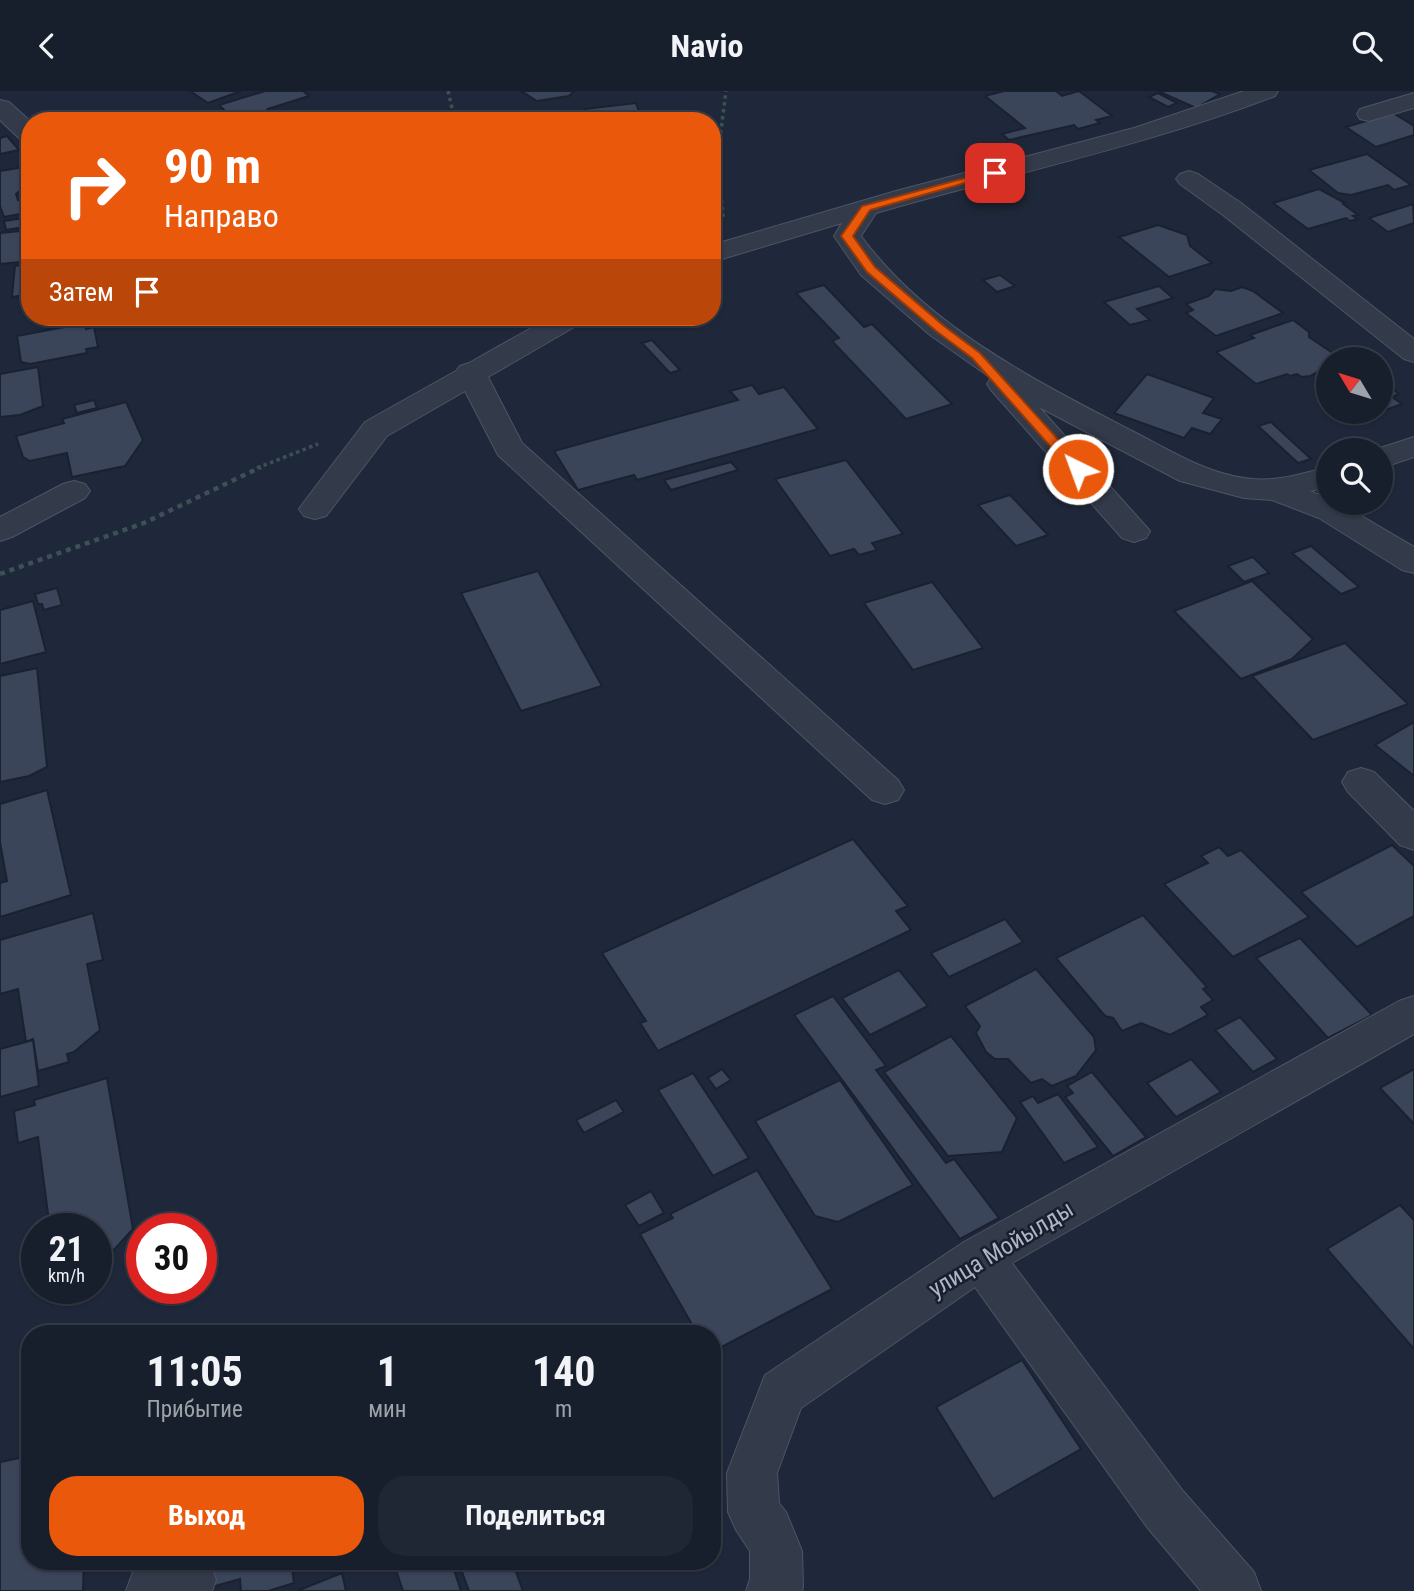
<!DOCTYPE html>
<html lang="ru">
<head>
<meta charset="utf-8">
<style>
	body { margin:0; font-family:"Roboto Condensed",sans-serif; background:#202734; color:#f1f3f6; height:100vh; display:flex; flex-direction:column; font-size:26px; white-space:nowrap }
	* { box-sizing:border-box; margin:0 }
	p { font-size:23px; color:#9ea2a9 }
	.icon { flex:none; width:38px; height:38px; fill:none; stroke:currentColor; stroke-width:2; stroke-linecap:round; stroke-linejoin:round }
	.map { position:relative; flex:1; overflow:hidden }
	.drawer { position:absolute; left:21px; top:1234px; width:700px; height:245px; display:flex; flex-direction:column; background:#171e2c; border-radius:28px; box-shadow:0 2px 5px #0004,0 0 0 2px #363c48 }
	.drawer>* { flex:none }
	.hud { position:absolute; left:21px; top:21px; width:700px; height:214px; border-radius:28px; box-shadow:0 2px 5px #0004,0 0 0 2px #363c48; background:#ea580c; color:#fff; overflow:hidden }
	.needle { width:46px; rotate:308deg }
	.tools { position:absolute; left:1316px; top:256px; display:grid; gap:14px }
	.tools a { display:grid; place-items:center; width:77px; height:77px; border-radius:50%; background:#171e2c; box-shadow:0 2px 5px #0004,0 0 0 2px #363c48; font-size:35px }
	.speed { position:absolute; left:21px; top:1122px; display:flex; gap:14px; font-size:35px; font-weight:700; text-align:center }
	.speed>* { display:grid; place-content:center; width:91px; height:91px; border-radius:50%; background:#171e2c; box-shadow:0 2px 5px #0004,0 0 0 2px #363c48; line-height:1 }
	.speed small { font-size:18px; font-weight:400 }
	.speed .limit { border:10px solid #d22; background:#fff; color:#111 }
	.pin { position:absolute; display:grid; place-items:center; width:60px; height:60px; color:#fff; margin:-30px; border-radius:14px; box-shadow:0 4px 10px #0006 }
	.me { position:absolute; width:77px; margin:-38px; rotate:318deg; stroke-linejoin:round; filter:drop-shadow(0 0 5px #0008) }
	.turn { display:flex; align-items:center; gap:24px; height:147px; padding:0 28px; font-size:32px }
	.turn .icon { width:91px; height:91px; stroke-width:2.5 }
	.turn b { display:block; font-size:49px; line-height:60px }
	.then { display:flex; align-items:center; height:66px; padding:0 28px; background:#0003; gap:14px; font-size:26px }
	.eta { display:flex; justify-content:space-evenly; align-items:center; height:119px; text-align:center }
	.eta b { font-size:42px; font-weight:700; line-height:49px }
	.primary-button { display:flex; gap:14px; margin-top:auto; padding:14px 28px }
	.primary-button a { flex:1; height:80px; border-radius:28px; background:#ea580c; color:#fff; font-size:28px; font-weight:700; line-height:80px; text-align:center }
	.primary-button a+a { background:#202734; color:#f1f3f6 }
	header { display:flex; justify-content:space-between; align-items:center; height:91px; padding:0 28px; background:#171e2c; font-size:32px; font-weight:700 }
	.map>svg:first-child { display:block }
	.building { fill:#3b455a; stroke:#1a2131; stroke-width:2 }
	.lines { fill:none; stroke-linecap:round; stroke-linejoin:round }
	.minor-casing { stroke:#4d5565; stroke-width:2 }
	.path-far1 { stroke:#3c5155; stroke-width:3.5; stroke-dasharray:3.5 3.5; stroke-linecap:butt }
	.path { stroke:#3c5155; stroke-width:4.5; stroke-dasharray:5 5; stroke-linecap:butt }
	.minor { fill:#333a4a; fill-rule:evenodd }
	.route { fill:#ea580c; stroke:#983908; stroke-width:2 }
	.labels { text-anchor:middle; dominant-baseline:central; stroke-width:5; stroke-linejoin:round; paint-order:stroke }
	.near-street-label { font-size:24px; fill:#adb5c7; stroke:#191f2e }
</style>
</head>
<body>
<header><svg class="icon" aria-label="back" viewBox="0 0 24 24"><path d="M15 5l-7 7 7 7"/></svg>Navio<svg class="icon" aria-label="search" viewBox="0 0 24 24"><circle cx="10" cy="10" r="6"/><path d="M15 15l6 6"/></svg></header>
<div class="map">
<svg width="1414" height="1500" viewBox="0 0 1414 1500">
	<rect width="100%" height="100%" fill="#1f283a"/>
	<g class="building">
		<path d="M190 0H241L208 12Z"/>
		<path d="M265 0H303L309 5 268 18 261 25 248 30H236L219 14Z"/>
		<path d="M521 0H574L569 5 537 10Z"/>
		<path d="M1004 0H1056L1062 5 1079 0 1112 25 1096 29 1100 32 1078 38 1074 34 1009 49 1002 43 1025 37 985 5Z"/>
		<path d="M1158 0H1212L1220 3 1196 17Z"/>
		<path d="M1158 2 1177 12 1168 16 1149 6Z"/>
		<path d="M636 12 642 30H588L585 18Z"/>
		<path d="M1393 22 1414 35V44L1376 56 1346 36Z"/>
		<path d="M7 45 19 59 0 63V47Z"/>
		<path d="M1367 63 1411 94 1394 99 1388 94 1351 104 1338 102 1309 79Z"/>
		<path d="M30 75V90L20 94 22 98 16 103 18 109 30 107V121L4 126 0 115V80Z"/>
		<path d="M1319 98 1345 112 1343 113 1358 124 1353 125 1358 128 1350 130 1346 127 1308 138 1273 112Z"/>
		<path d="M1413 113 1414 132 1388 141 1369 127Z"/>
		<path d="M30 126V135L6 139 4 130Z"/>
		<path d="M1158 134 1187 144 1190 155 1212 172 1169 186 1119 146Z"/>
		<path d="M30 139V170L0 173V142Z"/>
		<path d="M30 173 25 204 12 206 15 175Z"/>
		<path d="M1000 184 1015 195 997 201 983 189Z"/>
		<path d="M824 194 864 236 872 233 952 313 906 328 832 250 839 247 796 202Z"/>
		<path d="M1159 195 1173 207 1137 218 1150 229 1130 234 1104 211Z"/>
		<path d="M1242 196 1253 200 1283 222 1216 245 1186 222 1193 219 1186 213 1209 205 1215 198 1231 200Z"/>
		<path d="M1293 229 1309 241V246L1340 267 1328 268V272L1320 276 1322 279 1310 285 1302 286 1297 283 1290 285 1287 283 1256 293 1216 261 1254 247 1250 244Z"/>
		<path d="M85 232 86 238 94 236 98 256 86 258 87 262 30 273 21 271 17 245Z"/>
		<path d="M652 249 680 279 670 282 642 252Z"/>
		<path d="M38 276 43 315 20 324 0 326V283Z"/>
		<path d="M1147 283 1214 307 1203 322 1222 328 1210 343 1192 337 1184 347 1114 322Z"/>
		<path d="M1381 290 1399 303 1392 306 1402 313 1355 330 1342 320H1381Z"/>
		<path d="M752 294 759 303 784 296 818 338 637 389 634 384 578 399 554 360 738 309 730 300Z"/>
		<path d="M94 309 97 317 77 322 74 314Z"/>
		<path d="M126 311 143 349 125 375 72 386 67 362 30 370 23 366 16 345 64 332 62 328Z"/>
		<path d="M1271 331 1311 368 1298 372 1258 335Z"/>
		<path d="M846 369 903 443 872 452 877 459 859 464 854 458 830 465 775 388Z"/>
		<path d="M731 371 738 379 671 399 664 389Z"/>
		<path d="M1010 404 1048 444 1016 455 978 414Z"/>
		<path d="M1311 455 1359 496 1341 503 1292 462Z"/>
		<path d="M1253 466 1269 482 1244 491 1228 475Z"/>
		<path d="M538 480 602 595 521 620 461 502Z"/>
		<path d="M1252 490 1313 548 1292 568 1241 588 1174 520Z"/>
		<path d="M932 491 983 557 913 579 864 512Z"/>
		<path d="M57 497 62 514 44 519 42 513H38L35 503Z"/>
		<path d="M33 510 46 561 0 573V519Z"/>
		<path d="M1345 552 1408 613 1313 649 1252 585Z"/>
		<path d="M37 577 47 676 29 685 0 691V585Z"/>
		<path d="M1414 631V685L1375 654Z"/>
		<path d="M47 699 71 804 0 826V792L7 790 0 751V713Z"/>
		<path d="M853 748 908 815 896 820 911 839 658 960 640 932 646 930 602 862Z"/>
		<path d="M1392 754 1414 775V825L1357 856 1301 801Z"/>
		<path d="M1219 756 1228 765 1241 759 1309 826 1233 866 1164 793 1208 772 1201 765Z"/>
		<path d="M93 822 103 869 87 873 100 939 74 961 67 963 69 971 38 980 33 948 26 951 18 898 0 903V849Z"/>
		<path d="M1143 824 1207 896 1203 898 1213 909 1201 916 1208 924 1170 944 1141 932 1122 940 1113 927 1105 925 1056 867Z"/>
		<path d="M1005 828 1023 851 949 886 931 862Z"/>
		<path d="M1300 847 1372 924 1328 947 1256 867Z"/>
		<path d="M1036 878 1094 946 1096 959 1076 985 1052 995 1042 988 1031 992 1008 968H995L986 961 976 942 980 935 965 915Z"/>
		<path d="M899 879 928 915 870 944 842 907Z"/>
		<path d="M833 905 886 975 876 979 946 1072 954 1068 999 1127 960 1148 794 924Z"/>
		<path d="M1240 926 1277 968 1253 981 1215 939Z"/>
		<path d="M951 945 1017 1027 1002 1061 948 1065 884 981Z"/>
		<path d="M33 949 39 995 0 1006V958Z"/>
		<path d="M1191 968 1221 1001 1176 1026 1147 992Z"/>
		<path d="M722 978 731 989 716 998 708 987Z"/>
		<path d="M1414 978V1033L1380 997Z"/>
		<path d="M1092 981 1146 1046 1113 1065 1065 1006 1073 1002 1067 995Z"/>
		<path d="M693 982 749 1067 713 1085 658 999Z"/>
		<path d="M107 987 133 1138 111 1162 96 1167V1138H50L38 1046 18 1052 14 1020 35 1014 34 1009Z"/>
		<path d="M840 989 913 1094 838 1131 815 1125 755 1030Z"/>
		<path d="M1058 1003 1098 1056 1064 1072 1020 1011 1033 1005 1038 1012Z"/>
		<path d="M616 1009 624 1021 584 1042 576 1029Z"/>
		<path d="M757 1079 832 1198 712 1261V1242H697L640 1143 673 1127 670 1123Z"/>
		<path d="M651 1100 664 1122 639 1135 625 1114Z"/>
		<path d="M1400 1114 1414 1129V1258L1327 1158Z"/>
		<path d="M1022 1269 1081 1358 993 1408 936 1316Z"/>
		<path d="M30 1365V1470H53V1474L84 1470 83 1500H0V1371Z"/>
		<path d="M205 1470H291L294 1492 268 1500H241L240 1488 208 1497Z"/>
		<path d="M393 1470H451L461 1500H403Z"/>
		<path d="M458 1470H512L523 1500H469Z"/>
		<path d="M342 1482 346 1500H297Z"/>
	</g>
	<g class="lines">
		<defs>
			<g id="minor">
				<path d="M1244 0H1278L1275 5C1145 55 1009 83 876 122L861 145C927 235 1034 289 1132 340 1168 358 1203 381 1244 387 1274 392 1300 383 1328 376V396L1310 400 1328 408V411L1341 413 1414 456V482L1402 479 1319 427 1272 409 1244 407 1180 390 1039 316 1150 440 1146 447 1134 451 1122 447 991 299 987 293 991 287 930 244 861 184 834 145 842 132 712 171V154L896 100 1134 37Z"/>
				<path d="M1414 2V17L1369 30 1360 28 1357 23 1360 18Z"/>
				<path d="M0 9 9 11 30 30V51L21 49 0 29Z"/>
				<path d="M1189 80 1198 83 1241 112 1414 248V271L1404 268 1223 124 1180 93 1176 88 1180 83Z"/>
				<path d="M551 226H585L581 232 488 286 522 352 898 689 904 699 898 709 885 713 872 709 498 364 465 300 387 345 326 425 315 428 304 425 299 418 304 411 365 331 456 280 460 275 469 272Z"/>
				<path d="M1414 346V366L1381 377V359H1374Z"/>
				<path d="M74 390 85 393 90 400 85 407 12 446 0 450V426L63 393Z"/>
				<path d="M1361 677 1374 681 1414 720V759L1400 754 1348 701 1342 691 1348 681Z"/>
				<path d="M1414 905V943L1012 1172 1183 1400 1254 1481 1261 1500H1201L1147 1436 975 1196 801 1317 777 1382 779 1412 786 1421 802 1460 803 1496 802 1500H746L750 1488V1460L736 1439 728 1421 727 1382 765 1284 964 1151 1399 910Z"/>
				<path d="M164 1470H209L216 1489 212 1500H126L133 1481Z"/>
			</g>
		</defs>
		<use href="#minor" class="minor-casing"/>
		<g class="path-far1">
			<path d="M448 0 455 30"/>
			<path d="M723 126 718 63 726 0"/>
			<path d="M257 377 318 353"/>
		</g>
		<path class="path" d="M0 483 144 432 261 376"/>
		<use href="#minor" class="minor"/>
	</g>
	<path class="route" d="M991 80 1000 82 870 119 853 145 875 176 944 235 980 262 1082 375V381H1073L972 267 936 240 867 181 841 145 862 115Z"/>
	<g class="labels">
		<g class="near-street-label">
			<text transform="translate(1001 1158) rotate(-31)">улица Мойылды</text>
		</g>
	</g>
</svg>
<div class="tools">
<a><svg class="needle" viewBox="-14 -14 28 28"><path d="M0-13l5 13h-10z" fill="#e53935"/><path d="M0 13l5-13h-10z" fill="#9ea2a9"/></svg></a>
<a><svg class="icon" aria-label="search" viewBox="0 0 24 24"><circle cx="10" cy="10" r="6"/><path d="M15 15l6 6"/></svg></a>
</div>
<div class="speed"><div>21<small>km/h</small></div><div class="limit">30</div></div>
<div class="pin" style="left:995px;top:82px;background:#d93025"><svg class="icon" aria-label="arrive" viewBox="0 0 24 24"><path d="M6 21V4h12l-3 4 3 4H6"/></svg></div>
<svg class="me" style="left:1078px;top:378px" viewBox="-20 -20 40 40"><circle r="17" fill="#ea580c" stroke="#fff" stroke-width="3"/><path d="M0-11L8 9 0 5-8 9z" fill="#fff"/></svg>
<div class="hud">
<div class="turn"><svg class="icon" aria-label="right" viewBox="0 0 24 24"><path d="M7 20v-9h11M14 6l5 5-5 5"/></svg><div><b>90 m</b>Направо</div></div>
<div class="then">Затем<svg class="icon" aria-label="arrive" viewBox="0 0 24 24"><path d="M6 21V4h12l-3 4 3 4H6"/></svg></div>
</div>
<section class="drawer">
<div class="eta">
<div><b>11:05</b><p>Прибытие</p></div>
<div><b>1</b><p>мин</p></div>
<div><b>140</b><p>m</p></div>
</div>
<div class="primary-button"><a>Выход</a><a>Поделиться</a></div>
</section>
</div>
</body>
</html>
